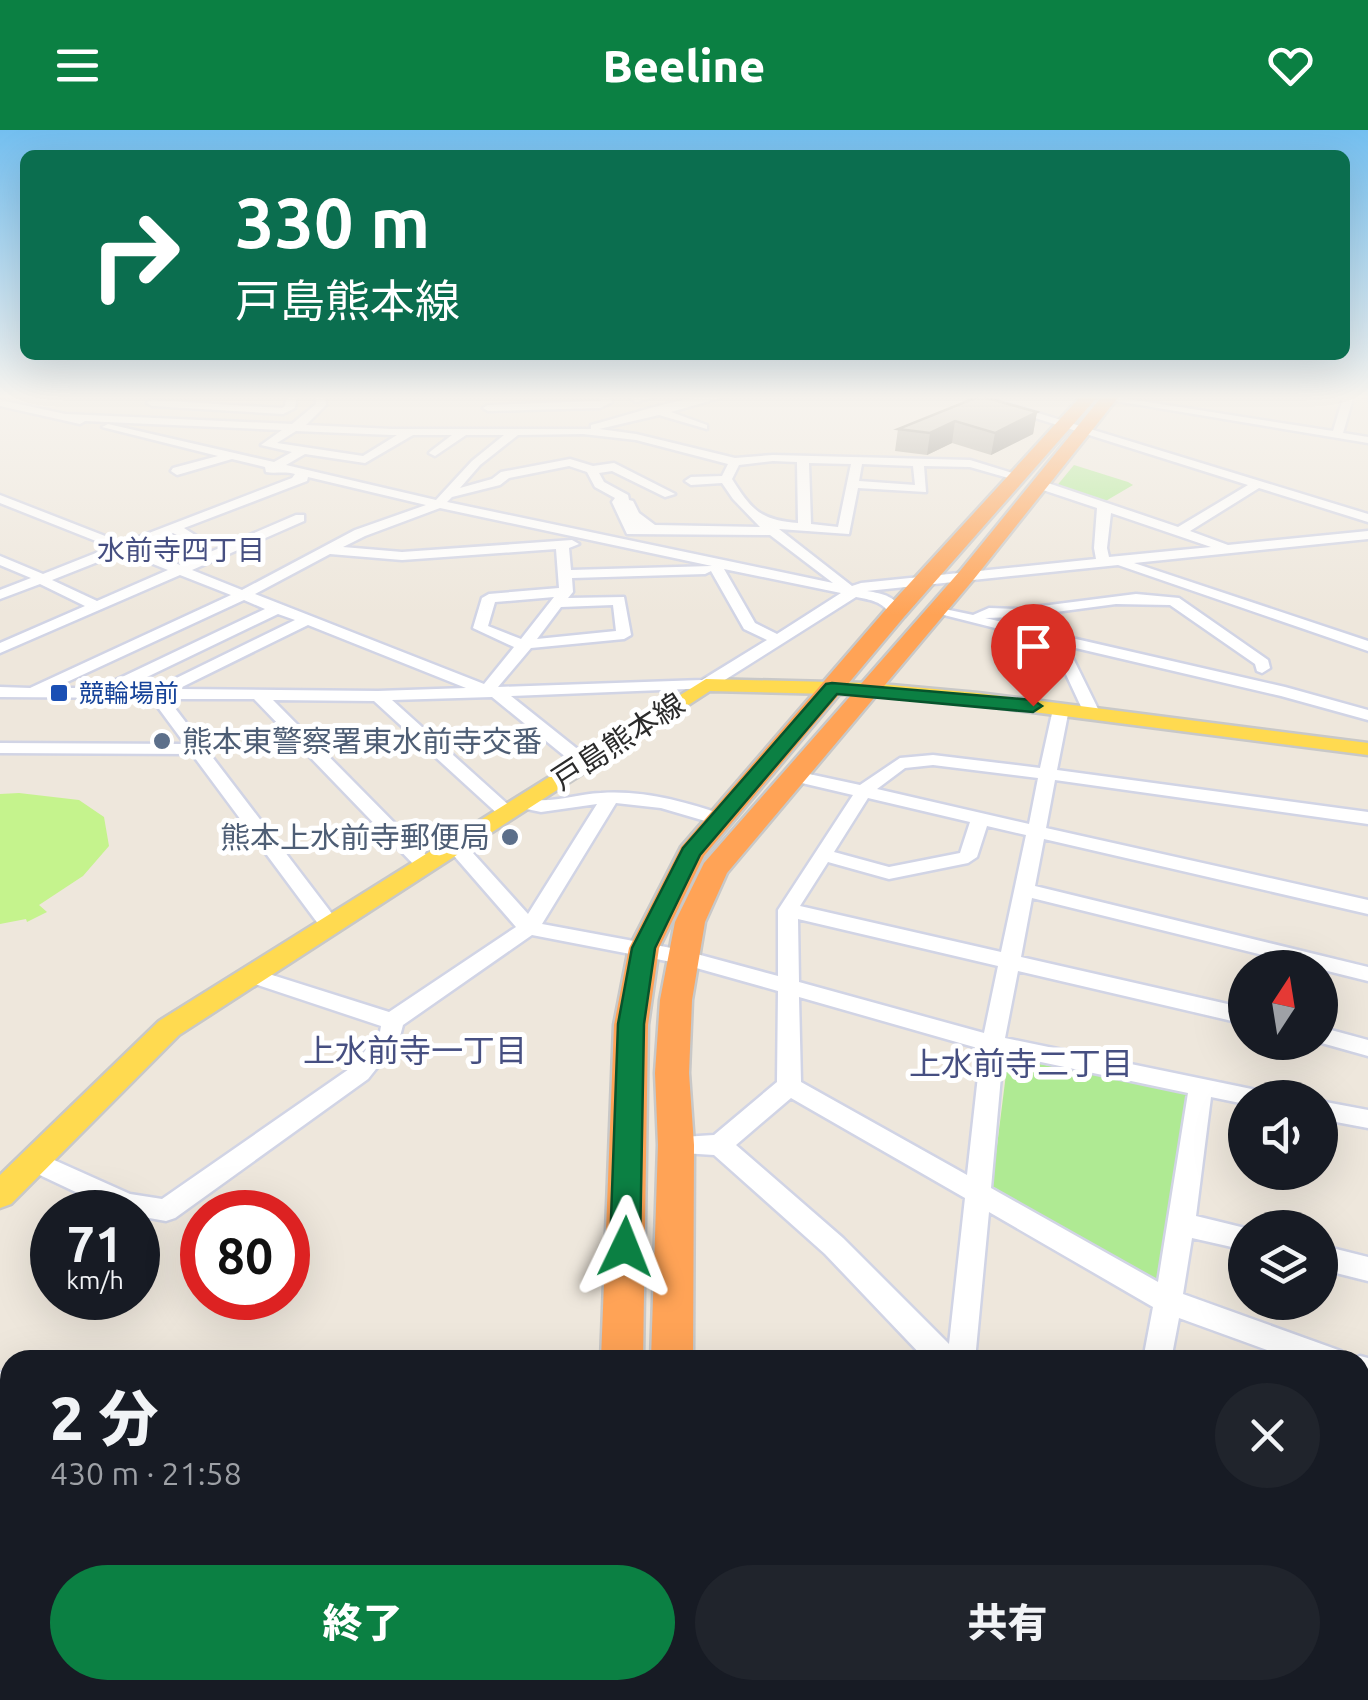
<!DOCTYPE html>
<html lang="ja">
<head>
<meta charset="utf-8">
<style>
	body { margin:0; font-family:Ubuntu,"Noto Sans JP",sans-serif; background:#20242c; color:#f1f3f6; height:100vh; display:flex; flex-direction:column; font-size:38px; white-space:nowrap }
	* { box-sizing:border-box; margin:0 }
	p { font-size:32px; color:#9ea1a6 }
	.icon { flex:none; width:55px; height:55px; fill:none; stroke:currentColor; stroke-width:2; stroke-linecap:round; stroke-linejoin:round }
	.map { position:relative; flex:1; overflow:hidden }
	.sheet { position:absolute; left:0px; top:1220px; width:1370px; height:350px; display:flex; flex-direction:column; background:#171b24; border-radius:30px 30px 0 0; box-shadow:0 10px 40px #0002 }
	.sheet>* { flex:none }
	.hud { position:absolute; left:20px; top:20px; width:1330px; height:210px; border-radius:15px; box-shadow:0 10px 40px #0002; background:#0b6e4f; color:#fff; overflow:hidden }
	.needle { width:65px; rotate:12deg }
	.buttons { position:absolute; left:1228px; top:820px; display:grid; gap:20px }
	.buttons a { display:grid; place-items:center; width:110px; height:110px; border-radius:50%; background:#171b24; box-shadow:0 10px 40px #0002; font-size:50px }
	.speed { position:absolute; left:30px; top:1060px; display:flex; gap:20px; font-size:50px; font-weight:700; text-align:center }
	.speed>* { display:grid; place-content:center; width:130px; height:130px; border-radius:50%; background:#171b24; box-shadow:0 10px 40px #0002; line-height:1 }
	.speed small { font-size:25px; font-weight:400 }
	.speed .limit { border:15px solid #d22; background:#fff; color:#111 }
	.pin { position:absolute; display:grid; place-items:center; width:85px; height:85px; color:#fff; margin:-102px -42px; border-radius:50% 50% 50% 0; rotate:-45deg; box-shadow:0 0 10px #0007 }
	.pin .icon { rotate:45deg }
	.me { position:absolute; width:110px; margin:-55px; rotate:2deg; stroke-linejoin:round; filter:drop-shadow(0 0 8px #0008) }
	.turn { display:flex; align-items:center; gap:35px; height:210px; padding:0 50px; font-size:45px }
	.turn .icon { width:130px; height:130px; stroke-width:2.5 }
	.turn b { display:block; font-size:70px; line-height:85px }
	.round { display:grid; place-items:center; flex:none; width:105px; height:105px; border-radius:52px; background:#20242c }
	.summary { display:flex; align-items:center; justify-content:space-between; height:170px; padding:0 50px }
	h1 { font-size:60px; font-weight:800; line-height:75px }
	.action { display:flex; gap:20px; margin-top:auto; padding:20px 50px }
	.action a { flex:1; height:115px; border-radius:60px; background:#0b8043; color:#fff; font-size:40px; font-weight:800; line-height:115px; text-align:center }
	.action a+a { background:#20242c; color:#f1f3f6 }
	header { display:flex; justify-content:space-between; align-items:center; height:130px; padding:0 50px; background:#0b8043; color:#fff; font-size:45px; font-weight:800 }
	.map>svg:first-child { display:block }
	.green { fill:#afea93 }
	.pitch { fill:#c5f38d }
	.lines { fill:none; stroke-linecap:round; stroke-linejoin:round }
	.minor-casing { stroke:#d1d4e5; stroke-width:5 }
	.major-casing { stroke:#c8c8c8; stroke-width:5 }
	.highway-casing { stroke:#c8c8c8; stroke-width:5 }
	.minor { fill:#fff; fill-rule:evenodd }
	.major { fill:#ffda50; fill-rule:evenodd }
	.highway { fill:#ffa356; fill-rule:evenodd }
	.wall { fill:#ada9a0 }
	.shaded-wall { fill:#8d8a82 }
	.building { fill:#c9c5ba; stroke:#8d8a82; stroke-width:2.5 }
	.route { fill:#0b8043; stroke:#07532c; stroke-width:2.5 }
	.transit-dot { fill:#1a4fb4; stroke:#fff; stroke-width:4 }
	.service-dot { fill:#5c6f8a; stroke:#fff; stroke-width:4 }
	.labels { text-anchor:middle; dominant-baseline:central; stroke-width:10; stroke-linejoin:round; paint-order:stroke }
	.far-transit-label { font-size:25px; fill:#164399; stroke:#fff; text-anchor:start }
	.far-neighbourhood-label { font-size:28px; fill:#464f81; stroke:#fff }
	.service-label { font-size:30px; fill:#4e5e75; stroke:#fff; text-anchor:start }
	.street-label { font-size:30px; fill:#2b2b2b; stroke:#fff }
	.neighbourhood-label { font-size:32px; fill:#464f81; stroke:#fff }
</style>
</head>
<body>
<header><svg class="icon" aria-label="menu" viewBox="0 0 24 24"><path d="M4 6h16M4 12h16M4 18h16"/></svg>Beeline<svg class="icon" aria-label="heart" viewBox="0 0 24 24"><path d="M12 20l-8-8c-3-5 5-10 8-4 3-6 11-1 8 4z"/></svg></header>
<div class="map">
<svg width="1368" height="1570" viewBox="0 0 1368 1570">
	<rect width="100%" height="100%" fill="#eee7dc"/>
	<g class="green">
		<path d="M1074 335 1128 352 1133 355 1104 372 1055 358Z"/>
		<path d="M1008 928 1192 963 1160 1152 1151 1153 992 1056Z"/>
	</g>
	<path class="pitch" d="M19 663 79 670 104 687 109 716 83 746 39 775 47 782 27 792 26 789 0 794V664Z"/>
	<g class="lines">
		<defs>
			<g id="minor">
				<path d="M287 265H297L295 278 283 284 152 276 147 273 152 270 282 278 285 276Z"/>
				<path d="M315 265H325L326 275 306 295 392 299H591V295C637 283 683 265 730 265L671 282 707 295V299L659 285 599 299 636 304 735 328 773 325 970 330 1025 347 1019 351 970 337 924 336 926 362 858 358 849 404 779 399 852 456 861 453 1096 429 1094 418 1097 378 1037 358V352H1045L1178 397 1248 355 962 265H979L1368 384V392L1259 358 1190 401 1228 415 1368 401V409L1134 433 1368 511V521L1118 435 867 461C884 464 895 466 903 482L891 485C882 471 871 470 856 467L712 558 511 566 590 629 593 633 590 637H578L492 567 392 570 513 679 516 683 513 687H501L374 571 273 570 432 731 435 735 425 741 418 739 254 569H168L336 789 339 794 329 801 322 799 192 624 0 623V613L185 614 151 568 0 567V557L30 558 231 465 180 445 0 523V513L85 476 40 454 0 469V460L31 448 0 435V426L43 444 111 417 0 373V365L123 413 292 348 295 344C284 341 274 344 266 342L265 337 232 329 177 345 171 341 173 338 218 326 102 297 108 294 274 332 292 322 261 315 282 300 85 291 80 294 0 276V270L65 284 292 294 316 274ZM296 301 392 305H397L363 326 277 313ZM583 304 636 310 728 334 722 346 691 347 685 351 691 355 722 353 733 369 760 397 655 395 639 383 633 371 629 370 628 365 604 352 599 343 612 341 665 367 675 364 614 333 593 336 570 329 501 342 492 349 460 358 480 335 518 305ZM413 305H452L431 321 429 323 435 326 466 305H504L472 331 436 370 286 335 305 324 365 333ZM773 331 797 332 798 393C761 390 752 381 732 349L739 335ZM809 333 851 334 838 397 811 394ZM862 334 913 336 915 355 859 351ZM569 336 587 342 595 357 615 368 612 372 627 404 770 405 833 453 447 372 452 367 500 355 509 348ZM308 347 426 375 355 400 242 460 192 440 304 391V385H296L180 435 170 431 209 414 184 398 307 351ZM440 378 712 436 571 440 569 418 579 414 572 410 402 422 343 417 365 406ZM1111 383 1211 417 1109 427 1107 418ZM173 403 192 413 161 428 135 418ZM556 419 559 458 489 464 482 468 473 498 514 517 484 554 255 464 330 424 402 430ZM123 422 168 440 97 471 52 450ZM724 439 841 463 777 504 755 493ZM711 441 744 499 767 510 702 550 498 557 531 518 624 509 631 505 624 467 568 468 573 462 572 448 705 444ZM554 467 521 509 488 496 495 472ZM244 470 265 479 99 558H54ZM613 475 616 501 537 509 561 477ZM278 484 295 490 154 559H122ZM308 495 466 558 378 561 178 559Z"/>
				<path d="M597 265H608L612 272 600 278 488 281 483 278 488 275 601 271Z"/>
				<path d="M639 265H662L636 272 631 269Z"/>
				<path d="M1344 265H1354L1343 303 1368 307V313L1104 269 1109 266 1333 301Z"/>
				<path d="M1361 265H1368V269Z"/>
				<path d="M1136 464 1179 468 1268 530 1270 538 1262 543 1257 541 1255 534 1170 475 1116 474 1018 487 985 488 1285 557 1368 580V590L1281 566 1067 516 1100 583 1092 588 1084 583 1051 512 928 481 935 477 973 485 989 478 1018 479Z"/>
				<path d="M1061 574 1069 579 1057 640 1368 682V694L1055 650 1046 698 1368 770V784L1044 709 1035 756 1368 837V851L1032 768 1021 827 1245 878V894L1018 841 1005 908 1266 962 1269 968H1245V974L1211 967 1196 1086 1245 1098V1120L1192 1108 1183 1164 1341 1221 1345 1230H1295L1179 1188 1171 1230H1143L1153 1177 989 1082 975 1230H926L825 1124 714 1025 667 1022 664 1015 667 1008 714 1005 777 952 778 861 682 834 532 805 403 895 399 910 368 949 175 1088 166 1091 138 1086V1082H118L25 1038 22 1031 25 1024 34 1021 130 1064 162 1069 352 937 380 902 381 896 243 850 239 845 243 840 250 838 389 882 516 797 449 720 447 716 449 712H463L528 784 597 674 541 682 517 677 514 673 523 668C550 675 574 664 601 663 644 660 685 672 725 685L728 689 719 695 661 678 616 673 542 794 682 820 778 846V780L853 665 789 650 786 646 789 642 795 641 860 655 900 628 933 625 1040 638 1053 579ZM933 635 1038 648 1029 694 877 659 905 638ZM868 668 970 692 960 723 889 737 834 722ZM987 696 1026 705 1001 822 800 776 828 732 889 749 968 733 977 727ZM798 789 998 836 984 903 799 852ZM799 867 981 919 967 1045 801 952ZM1003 924 1188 963 1158 1152 991 1058ZM791 968 965 1068 949 1214 843 1108 736 1015Z"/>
				<path d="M1320 897 1368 910V926L1318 912Z"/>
				<path d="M1320 971 1368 980V998L1320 989Z"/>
				<path d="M1320 1115 1368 1127V1151L1320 1139Z"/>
				<path d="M1360 1226 1368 1228V1256L1360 1252V1230H1350Z"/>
				<path d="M0 1242 10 1246V1274L0 1270Z"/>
				<path d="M10 1417V1460L0 1464V1421Z"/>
				<path d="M1360 1478 1368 1481V1515L1360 1512Z"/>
				<path d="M0 1501 10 1505V1539L0 1535Z"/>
				<path d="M93 1560H149L153 1570H97Z"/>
				<path d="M368 1560H402L400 1570H366Z"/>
				<path d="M900 1560H965L969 1570H904Z"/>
				<path d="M1147 1560H1181L1183 1570H1149Z"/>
			</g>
			<path id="major" d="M706 549 869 553 978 563 1368 613V625L978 575 869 565 710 561 179 905 11 1074 0 1078V1045L159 891Z"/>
			<g id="highway">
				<path d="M1082 265H1099L904 487 704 726 659 818 648 895 643 1230H601L614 895 629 818 681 717 888 477Z"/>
				<path d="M1103 265H1120L974 449 727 743 705 792 692 870 689 943 694 1015 693 1230H651L658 1015 655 943 660 870 675 792 704 733 960 441Z"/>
				<rect x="587" y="1560" width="52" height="10"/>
				<rect x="646" y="1560" width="52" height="10"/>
			</g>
		</defs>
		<use href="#minor" class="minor-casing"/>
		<use href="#major" class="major-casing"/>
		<use href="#highway" class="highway-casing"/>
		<use href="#minor" class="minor"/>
		<use href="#major" class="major"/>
		<use href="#highway" class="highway"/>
	</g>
	<path class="wall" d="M980 266 1037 282 1033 304 991 325 952 313 927 325 895 321 898 299Z"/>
	<g class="shaded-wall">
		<path d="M1037 282 1033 304 991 325 995 303Z"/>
		<path d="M955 291 952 313 927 325 930 303Z"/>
	</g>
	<path class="building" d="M980 266 1037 282 995 303 955 291 930 303 898 299Z"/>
	<linearGradient id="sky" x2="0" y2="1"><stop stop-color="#73bff0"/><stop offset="0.55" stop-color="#f7f4ef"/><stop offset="1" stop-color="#f7f4ef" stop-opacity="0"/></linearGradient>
	<rect width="1368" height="485" fill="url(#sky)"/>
	<path class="route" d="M832 553 1033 570 1042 576 1033 582 837 564 700 725 655 818 644 894 640 1117 635 1126 625 1130 614 1126 610 1117 618 894 632 818 683 718 826 554Z"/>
	<rect class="transit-dot" x="49" y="553" width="20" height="20" rx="5"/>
	<g class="service-dot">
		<circle cx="162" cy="611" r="10"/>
		<circle cx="510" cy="707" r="10"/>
	</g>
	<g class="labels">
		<g class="far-transit-label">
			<text x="79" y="563">競輪場前</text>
		</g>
		<g class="far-neighbourhood-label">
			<text x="181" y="419">水前寺四丁目</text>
		</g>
		<g class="service-label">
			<text x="182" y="611">熊本東警察署東水前寺交番</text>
			<text x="490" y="707" text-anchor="end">熊本上水前寺郵便局</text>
		</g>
		<g class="street-label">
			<text transform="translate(618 611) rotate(-33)">戸島熊本線</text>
		</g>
		<g class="neighbourhood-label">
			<text x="415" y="920">上水前寺一丁目</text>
			<text x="1021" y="933">上水前寺二丁目</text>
		</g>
	</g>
</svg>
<div class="buttons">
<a><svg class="needle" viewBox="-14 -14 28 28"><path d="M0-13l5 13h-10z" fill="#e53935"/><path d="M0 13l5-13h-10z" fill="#9ea1a6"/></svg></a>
<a><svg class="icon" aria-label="sound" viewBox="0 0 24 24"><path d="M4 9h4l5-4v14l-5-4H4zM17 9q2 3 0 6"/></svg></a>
<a><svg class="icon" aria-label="layers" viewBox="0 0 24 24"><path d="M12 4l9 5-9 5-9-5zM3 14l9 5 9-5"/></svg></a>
</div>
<div class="speed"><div>71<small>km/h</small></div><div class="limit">80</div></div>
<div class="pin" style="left:1033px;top:576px;background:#d93025"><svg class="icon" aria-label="arrive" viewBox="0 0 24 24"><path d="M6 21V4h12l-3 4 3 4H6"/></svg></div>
<svg class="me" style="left:625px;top:1117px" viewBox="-20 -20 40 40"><path d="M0-17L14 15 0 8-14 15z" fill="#0b8043" stroke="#fff" stroke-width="4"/></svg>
<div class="hud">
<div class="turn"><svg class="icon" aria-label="right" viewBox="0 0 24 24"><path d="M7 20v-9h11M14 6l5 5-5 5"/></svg><div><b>330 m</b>戸島熊本線</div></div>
</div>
<section class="sheet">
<div class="summary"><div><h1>2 分</h1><p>430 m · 21:58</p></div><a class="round"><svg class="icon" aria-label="close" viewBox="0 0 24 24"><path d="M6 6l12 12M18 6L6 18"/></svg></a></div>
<div class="action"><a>終了</a><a>共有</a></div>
</section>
</div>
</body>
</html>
